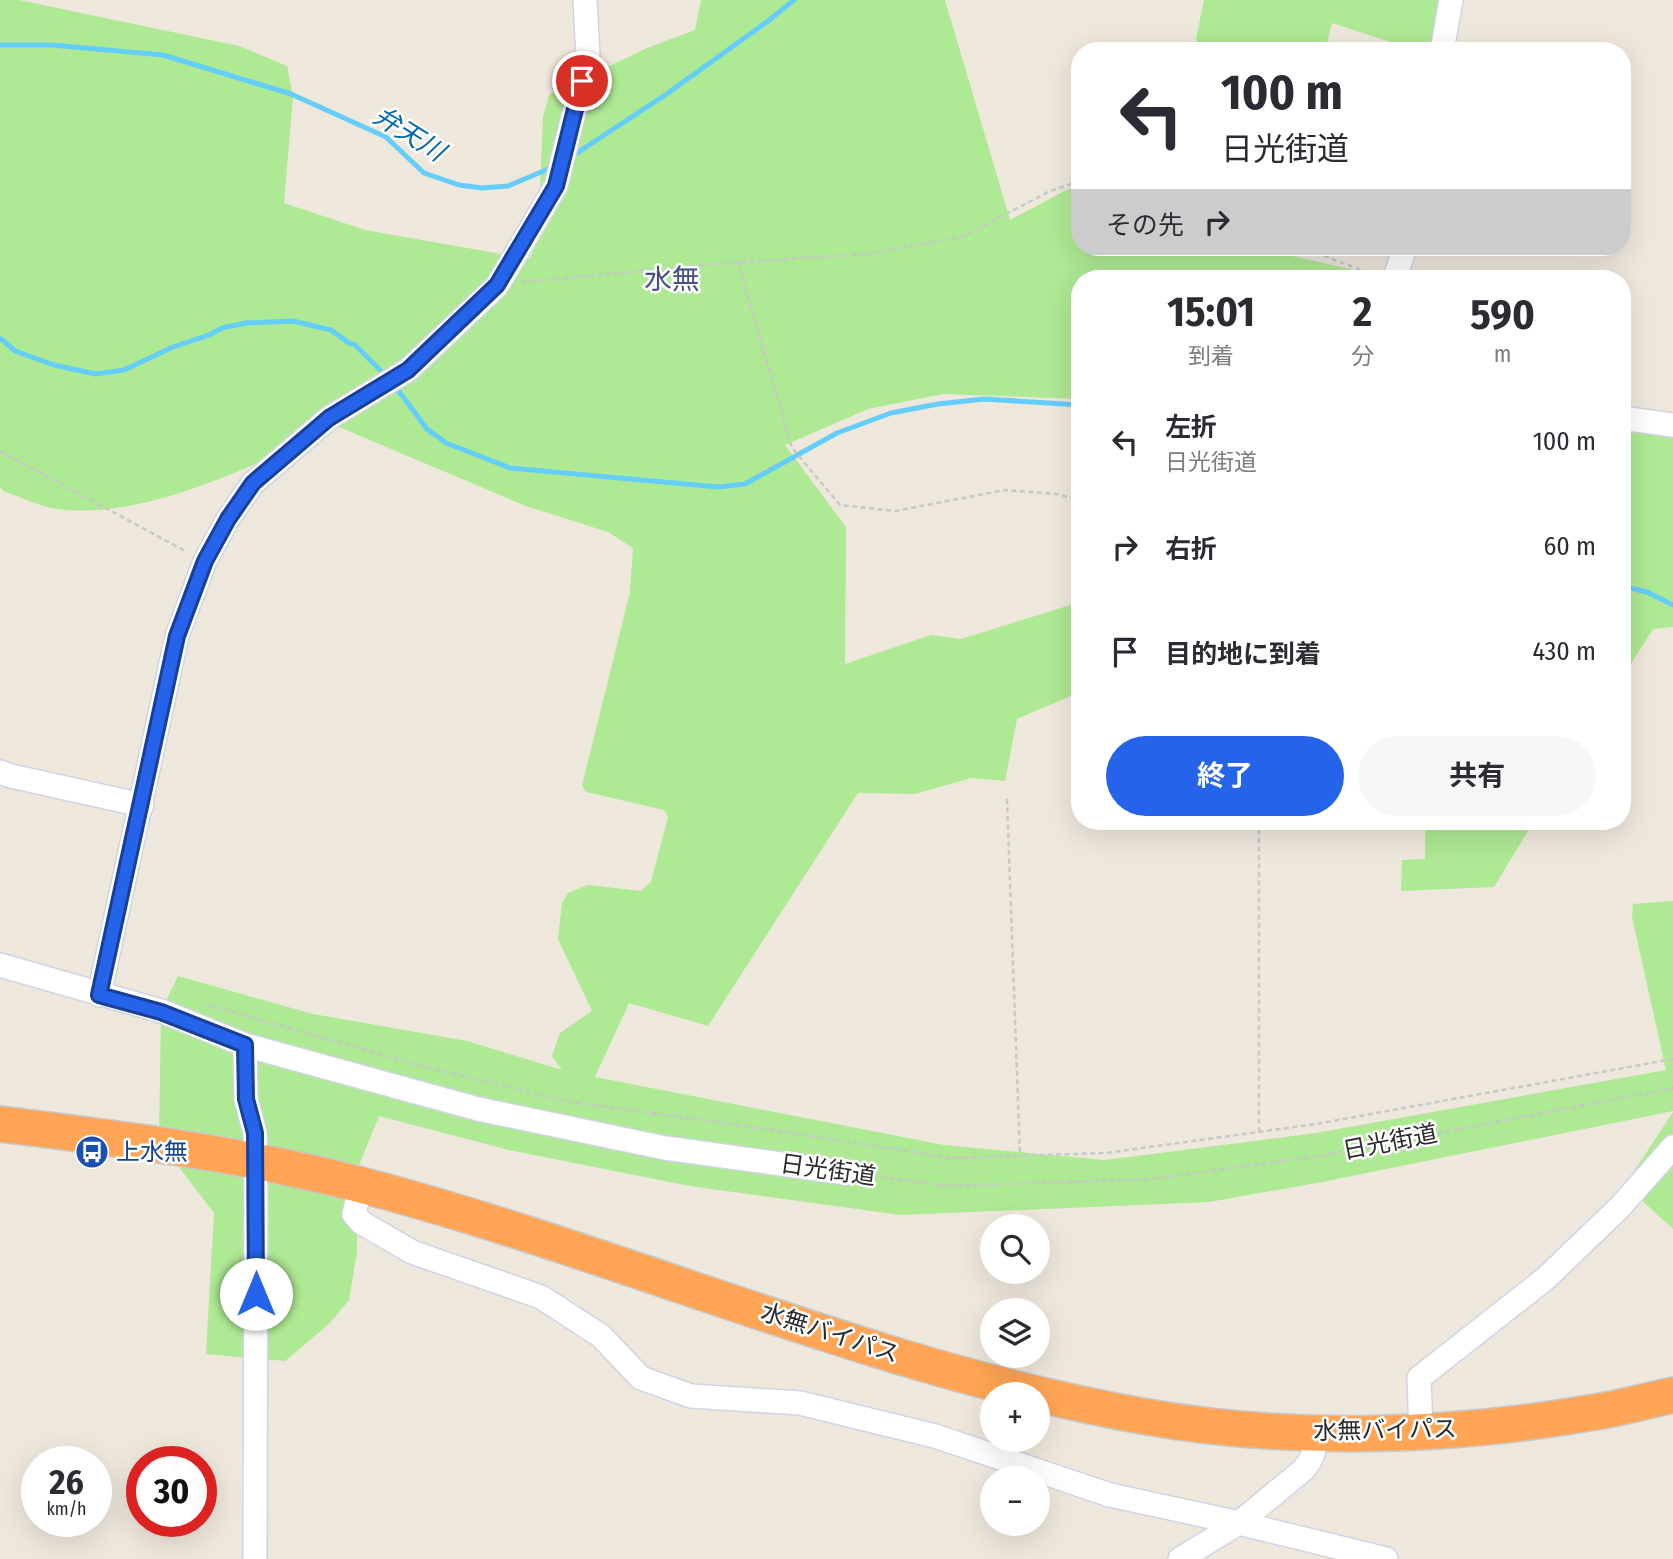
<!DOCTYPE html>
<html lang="ja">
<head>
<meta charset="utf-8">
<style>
	body { margin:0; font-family:"Fira Sans Condensed","Noto Sans JP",sans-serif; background:#f7f7f7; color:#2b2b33; height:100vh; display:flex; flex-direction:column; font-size:26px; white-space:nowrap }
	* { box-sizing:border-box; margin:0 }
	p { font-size:23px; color:#7c7c81 }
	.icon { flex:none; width:38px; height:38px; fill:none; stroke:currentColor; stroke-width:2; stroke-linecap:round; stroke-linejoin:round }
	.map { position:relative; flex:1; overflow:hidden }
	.sheet { position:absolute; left:1071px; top:270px; width:560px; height:560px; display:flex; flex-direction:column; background:#fff; border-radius:28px; box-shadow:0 7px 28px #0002 }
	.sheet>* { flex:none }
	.top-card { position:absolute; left:1071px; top:42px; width:560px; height:214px; border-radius:28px; box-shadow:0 7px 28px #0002; background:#fff; color:#2b2b33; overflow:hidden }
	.buttons { position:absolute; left:980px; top:1214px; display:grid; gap:14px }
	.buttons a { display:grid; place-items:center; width:70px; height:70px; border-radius:50%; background:#fff; box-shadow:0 7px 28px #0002; font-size:35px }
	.speed { position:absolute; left:21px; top:1446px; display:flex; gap:14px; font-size:35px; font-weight:700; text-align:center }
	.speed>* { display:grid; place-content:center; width:91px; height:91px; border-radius:50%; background:#fff; box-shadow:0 7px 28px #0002; line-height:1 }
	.speed small { font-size:18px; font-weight:400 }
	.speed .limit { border:10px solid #d22; background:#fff; color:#111 }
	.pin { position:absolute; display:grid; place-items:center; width:60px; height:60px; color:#fff; margin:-30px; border:4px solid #fff; border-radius:50%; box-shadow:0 2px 7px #0007 }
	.me { position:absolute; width:77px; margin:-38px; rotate:0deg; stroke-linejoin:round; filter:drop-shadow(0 0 5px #0008) }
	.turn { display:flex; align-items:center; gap:24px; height:147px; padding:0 35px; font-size:32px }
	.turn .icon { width:91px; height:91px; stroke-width:2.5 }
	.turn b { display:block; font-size:49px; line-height:60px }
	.then { display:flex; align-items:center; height:66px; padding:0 35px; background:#0003; gap:14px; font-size:26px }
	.eta { display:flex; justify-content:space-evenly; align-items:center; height:119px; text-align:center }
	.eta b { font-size:42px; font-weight:700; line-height:49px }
	.cta { display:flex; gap:14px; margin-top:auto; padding:14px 35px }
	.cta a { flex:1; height:80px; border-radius:42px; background:#2563eb; color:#fff; font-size:28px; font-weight:700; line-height:80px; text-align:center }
	.cta a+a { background:#f7f7f7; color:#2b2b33 }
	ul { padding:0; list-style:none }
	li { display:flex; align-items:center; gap:21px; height:105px; padding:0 35px }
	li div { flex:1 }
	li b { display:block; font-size:26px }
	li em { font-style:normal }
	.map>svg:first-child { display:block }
	.green { fill:#aee993 }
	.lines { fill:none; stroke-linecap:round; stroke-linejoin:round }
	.stream { stroke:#65cdf9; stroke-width:5 }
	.minor-casing { stroke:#d1d4e5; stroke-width:26 }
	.highway-casing { stroke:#c8c8c8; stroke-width:38 }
	.path { stroke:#c8c8c8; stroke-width:2.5; stroke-dasharray:5 3.5; stroke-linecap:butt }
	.minor { stroke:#fff; stroke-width:23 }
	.highway { stroke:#ffa555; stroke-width:35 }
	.route-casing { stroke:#184099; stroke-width:18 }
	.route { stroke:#2563eb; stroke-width:12 }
	.labels { text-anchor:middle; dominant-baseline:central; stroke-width:5; stroke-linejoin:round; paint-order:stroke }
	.street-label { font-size:24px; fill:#2b2b2b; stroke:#fff }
	.transit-label { font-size:24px; fill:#164399; stroke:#fff; text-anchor:start }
	.water-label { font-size:26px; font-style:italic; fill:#0269a8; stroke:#fff }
	.quarter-label { font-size:28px; fill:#474f80; stroke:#fff }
</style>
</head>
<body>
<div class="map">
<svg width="1673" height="1559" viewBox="0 0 1673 1559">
	<rect width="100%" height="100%" fill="#eee7dc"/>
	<g class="green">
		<path d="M0 0H19L239 46 287 66 293 97 284 203 365 230 530 259 538 239 543 117 549 95 647 48 695 30 701 0H945L1010 220 1080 183V247H1280L1279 253 1390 278H1080V399L943 394 868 409 785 445 846 527 845 664 931 635 961 639 1080 602V692L1017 719 1005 781 971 778 915 794 858 793 708 1026 629 1003 595 1077 944 1145 1105 1160 1316 1133 1666 1070 1632 917 1633 904 1673 901V1111L1322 1182 1209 1202 901 1215 690 1186 509 1150 379 1116 357 1170V1252L349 1300 328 1325 285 1361 206 1354 214 1213 159 1141 161 1011 178 976 313 1014 467 1041 562 1070 552 1056 560 1033 592 1011 558 939 562 903 568 893 588 885 641 891 651 882 668 817 664 810 586 792 582 785 630 592 633 548 608 532 526 506 339 427C258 462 147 521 57 509 40 507 22 497 5 492L0 488Z"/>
		<path d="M1204 0H1439L1432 51H1418L1332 23 1325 51H1202L1196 39Z"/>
		<path d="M1622 425 1673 432V627L1653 629 1622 678Z"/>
		<path d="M1425 821H1534L1494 887 1401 891 1402 860 1425 859Z"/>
		<path d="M1673 1112V1229L1625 1185Z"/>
	</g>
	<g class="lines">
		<g class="stream">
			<path d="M0 45H52L163 55 291 94 386 137 424 173 459 185 482 188 508 186 553 167"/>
			<path d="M571 157 668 93 768 21 794 0"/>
			<path d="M0 338 15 351 54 365 95 374 124 370 173 347 209 335 222 328 246 323 293 321 331 330 349 343 355 345 386 376"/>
			<path d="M395 386 427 429 446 443 510 468 718 487 745 484 837 433 891 413 938 404 984 399 1080 405"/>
			<path d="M1622 586 1647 592 1673 605"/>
		</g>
		<defs>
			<g id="minor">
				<path d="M1442 51 1451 0"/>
				<path d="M1395 278 1405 247"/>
				<path d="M1622 418 1673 425"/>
				<path d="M0 772 11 776 142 805"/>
				<path d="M0 965 161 1011 245 1045 478 1109 665 1148 847 1173"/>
				<path d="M99 995 177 636 205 561 228 519 253 483 329 418 408 370 497 286 556 186 588 56 585 0"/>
				<path d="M245 1045 246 1099 255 1133 256 1162 255 1559"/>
				<path d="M361 1184 354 1214 362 1223 412 1252 541 1297 601 1336 641 1378 691 1396 800 1403 935 1436 1110 1495 1239 1523 1386 1559"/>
				<path d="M1421 1431 1419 1378 1545 1279 1620 1207 1673 1147"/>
				<path d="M1180 1559 1239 1523 1303 1470C1314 1458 1315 1449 1315 1433"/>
			</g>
			<path id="highway" d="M0 1124C122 1139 246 1154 365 1186 626 1255 876 1369 1142 1416 1286 1442 1445 1438 1589 1413 1617 1409 1645 1401 1673 1395"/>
		</defs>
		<use href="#minor" class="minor-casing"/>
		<use href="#highway" class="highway-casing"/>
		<g class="path">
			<path d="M1300 247 1375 275"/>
			<path d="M738 262 792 448 840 505 895 511 1005 490 1057 494 1080 500"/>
			<path d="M521 282 738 262 867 254 964 236 1050 191 1080 181"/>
			<path d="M0 451 187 552"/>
			<path d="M1007 799 1020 1156"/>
			<path d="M206 1006H212L411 1063 565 1101 773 1130 950 1158 1106 1153 1316 1124 1673 1059"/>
			<path d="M1259 1132V821"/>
			<path d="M864 1175 949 1186 1151 1179 1319 1156 1673 1088"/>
		</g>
		<use href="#minor" class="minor"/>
		<use href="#highway" class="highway"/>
	</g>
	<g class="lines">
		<defs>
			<path id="route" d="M256 1294 255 1133 246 1099 245 1045 161 1012 99 995 177 636 205 561 228 519 253 483 329 418 408 370 497 285 556 186 582 81"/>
		</defs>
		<use href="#route" class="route-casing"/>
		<use href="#route" class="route"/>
	</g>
	<defs>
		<symbol id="bus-disc" viewBox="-11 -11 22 22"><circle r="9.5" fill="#1a4fb4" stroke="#fff"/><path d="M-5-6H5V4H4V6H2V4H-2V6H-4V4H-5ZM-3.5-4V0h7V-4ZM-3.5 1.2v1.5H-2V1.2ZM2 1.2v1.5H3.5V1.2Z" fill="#fff"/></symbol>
	</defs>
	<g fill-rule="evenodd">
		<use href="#bus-disc" x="73" y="1133" width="38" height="38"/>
	</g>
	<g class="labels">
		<g class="street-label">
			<text transform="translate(1390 1142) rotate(-11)">日光街道</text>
			<text transform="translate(828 1170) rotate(8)">日光街道</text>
			<text transform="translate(830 1333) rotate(18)">水無バイパス</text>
			<text transform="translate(1385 1430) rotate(-1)">水無バイパス</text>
		</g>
		<g class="transit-label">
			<text x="116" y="1152">上水無</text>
		</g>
		<g class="water-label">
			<text transform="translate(409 134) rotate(32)">弁天川</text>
		</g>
		<g class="quarter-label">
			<text x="672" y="279">水無</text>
		</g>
	</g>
</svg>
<div class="buttons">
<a><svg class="icon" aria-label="search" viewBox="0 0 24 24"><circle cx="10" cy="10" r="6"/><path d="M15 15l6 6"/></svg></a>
<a><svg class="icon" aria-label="layers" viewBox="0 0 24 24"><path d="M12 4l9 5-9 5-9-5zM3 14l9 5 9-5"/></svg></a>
<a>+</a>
<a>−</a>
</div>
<div class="speed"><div>26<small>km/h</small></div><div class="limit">30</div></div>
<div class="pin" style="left:582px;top:81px;background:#d93025"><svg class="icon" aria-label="arrive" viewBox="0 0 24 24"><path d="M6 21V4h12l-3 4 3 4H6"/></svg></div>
<svg class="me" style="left:256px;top:1294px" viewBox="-20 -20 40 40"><circle r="19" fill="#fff"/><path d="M0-13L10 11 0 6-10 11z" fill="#2563eb"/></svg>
<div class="top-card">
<div class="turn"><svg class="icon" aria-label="left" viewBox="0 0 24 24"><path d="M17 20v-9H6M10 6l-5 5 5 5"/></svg><div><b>100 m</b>日光街道</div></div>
<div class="then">その先<svg class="icon" aria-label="right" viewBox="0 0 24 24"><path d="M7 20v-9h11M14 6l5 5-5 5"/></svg></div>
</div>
<section class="sheet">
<div class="eta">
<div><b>15:01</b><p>到着</p></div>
<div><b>2</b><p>分</p></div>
<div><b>590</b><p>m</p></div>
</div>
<ul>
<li><svg class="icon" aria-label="left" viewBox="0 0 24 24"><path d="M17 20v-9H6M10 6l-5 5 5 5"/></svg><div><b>左折</b><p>日光街道</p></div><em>100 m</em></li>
<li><svg class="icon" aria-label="right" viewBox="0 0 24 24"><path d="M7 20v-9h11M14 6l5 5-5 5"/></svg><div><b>右折</b></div><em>60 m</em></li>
<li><svg class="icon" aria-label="arrive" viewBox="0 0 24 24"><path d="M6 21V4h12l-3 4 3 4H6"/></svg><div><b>目的地に到着</b></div><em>430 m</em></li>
</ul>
<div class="cta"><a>終了</a><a>共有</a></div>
</section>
</div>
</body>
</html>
